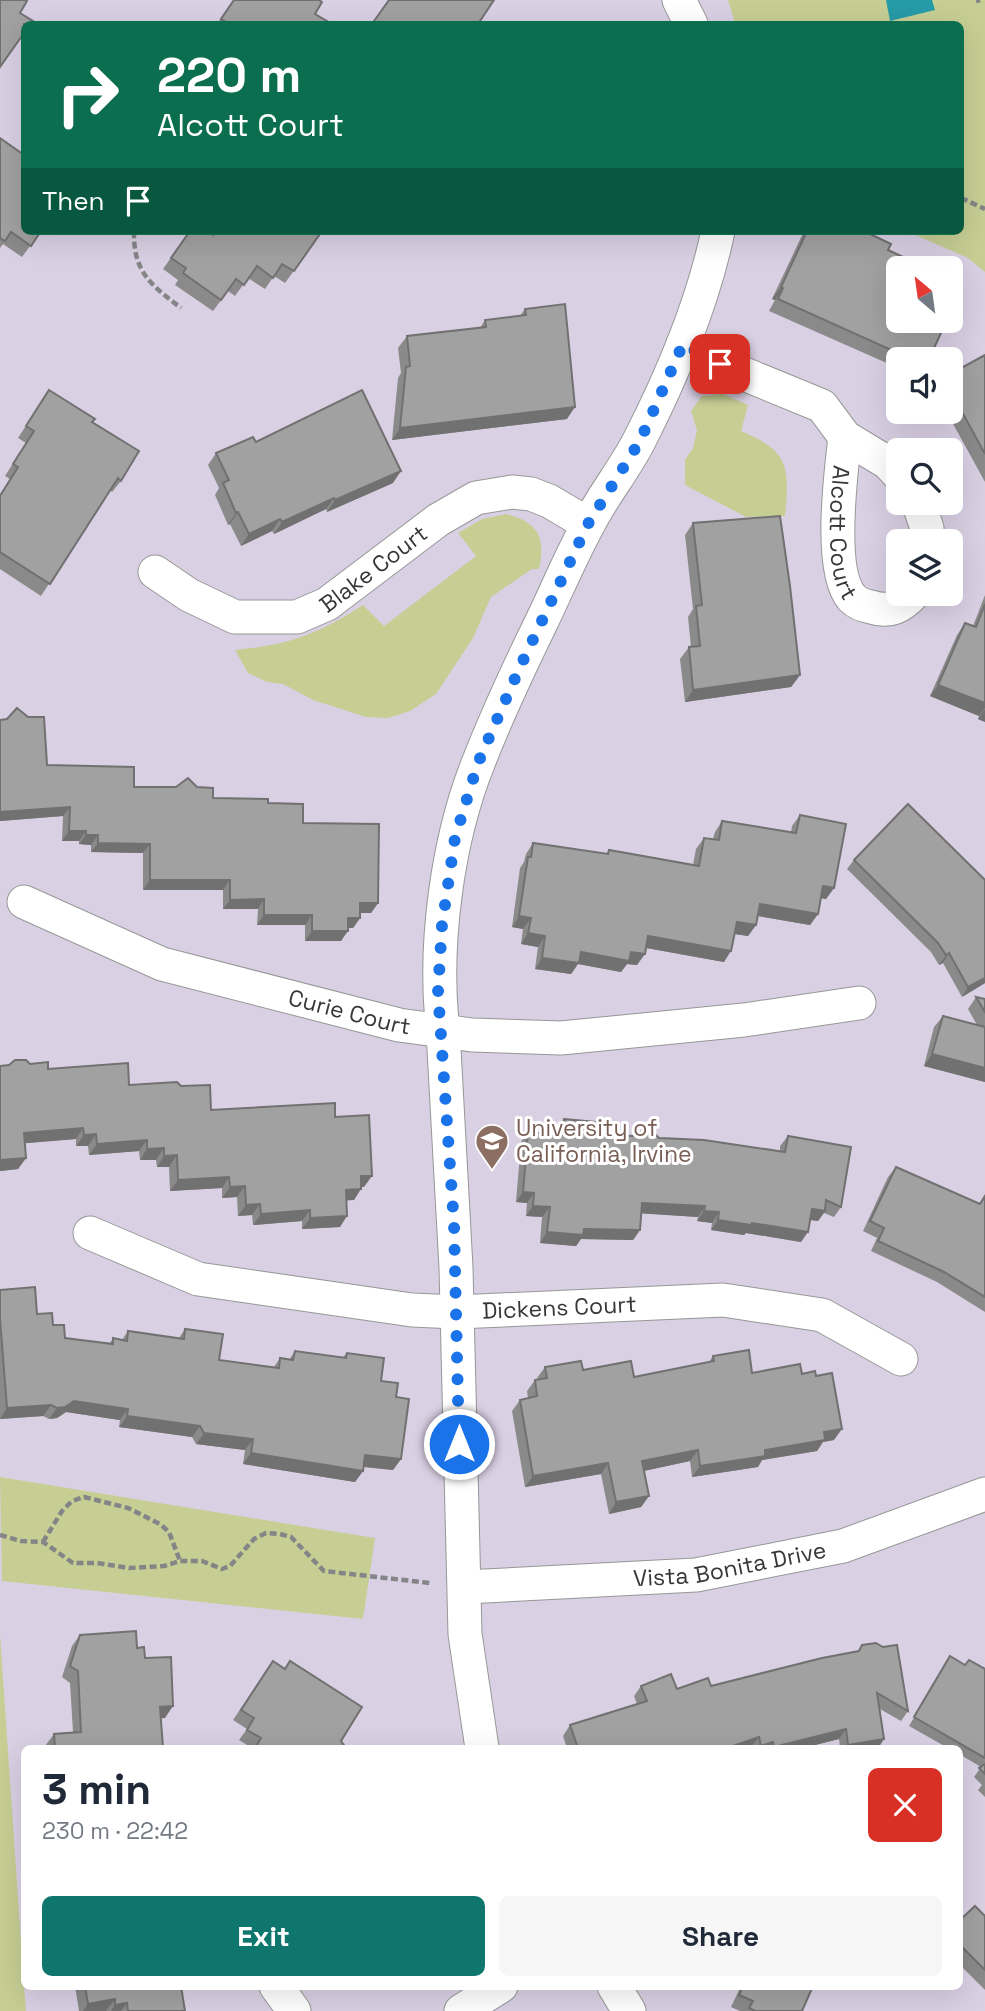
<!DOCTYPE html>
<html lang="en">
<head>
<meta charset="utf-8">
<style>
	body { margin:0; font-family:"Space Grotesk",sans-serif; background:#f6f6f7; color:#1f2937; height:100vh; display:flex; flex-direction:column; font-size:26px; white-space:nowrap }
	* { box-sizing:border-box; margin:0 }
	p { font-size:23px; color:#747a83 }
	.icon { flex:none; width:38px; height:38px; fill:none; stroke:currentColor; stroke-width:2; stroke-linecap:round; stroke-linejoin:round }
	.map { position:relative; flex:1; overflow:hidden }
	.drawer { position:absolute; left:21px; top:1745px; width:942px; height:245px; display:flex; flex-direction:column; background:#fff; border-radius:10px; box-shadow:0 7px 28px #0002 }
	.drawer>* { flex:none }
	.hud { position:absolute; left:21px; top:21px; width:943px; height:214px; border-radius:10px; box-shadow:0 7px 28px #0002; background:#0b6e4f; color:#fff; overflow:hidden }
	.needle { width:46px; rotate:331deg }
	.controls { position:absolute; left:886px; top:256px; display:grid; gap:14px }
	.controls a { display:grid; place-items:center; width:77px; height:77px; border-radius:10px; background:#fff; box-shadow:0 7px 28px #0002; font-size:35px }
	.pin { position:absolute; display:grid; place-items:center; width:60px; height:60px; color:#fff; margin:-30px; border-radius:14px; box-shadow:0 4px 10px #0006 }
	.me { position:absolute; width:77px; margin:-38px; rotate:0deg; stroke-linejoin:round; filter:drop-shadow(0 0 5px #0008) }
	.turn { display:flex; align-items:center; gap:24px; height:147px; padding:0 21px; font-size:32px }
	.turn .icon { width:91px; height:91px; stroke-width:2.5 }
	.turn b { display:block; font-size:49px; line-height:60px }
	.then { display:flex; align-items:center; height:66px; padding:0 21px; background:#0003; gap:14px; font-size:26px }
	.round { display:grid; place-items:center; flex:none; width:74px; height:74px; border-radius:10px; background:#f6f6f7 }
	.head { display:flex; align-items:center; justify-content:space-between; height:119px; padding:0 21px }
	h1 { font-size:42px; font-weight:600; line-height:52px }
	.cta { display:flex; gap:14px; margin-top:auto; padding:14px 21px }
	.cta a { flex:1; height:80px; border-radius:10px; background:#0f766e; color:#fff; font-size:28px; font-weight:600; line-height:80px; text-align:center }
	.cta a+a { background:#f6f6f7; color:#1f2937 }
	.map>svg:first-child { display:block }
	.education { fill:#dad0e4; fill-rule:evenodd }
	.green { fill:#c6ce94 }
	.water { fill:#269ba8 }
	.lines { fill:none; stroke-linecap:round; stroke-linejoin:round }
	.minor-casing { stroke:#969797; stroke-width:35 }
	.path { stroke:#848586; stroke-width:4.5; stroke-dasharray:7 3.5; stroke-linecap:butt }
	.minor { stroke:#fff; stroke-width:33 }
	.wall { fill:#8b8a8a }
	.shaded-wall { fill:#717171 }
	.building { fill:#a2a1a1; stroke:#717171; stroke-width:2 }
	.route { stroke:#1a73e8; stroke-width:12; stroke-dasharray:0 21.6 }
	.labels { text-anchor:middle; dominant-baseline:central; stroke-width:6; stroke-linejoin:round; paint-order:stroke }
	.street-label { font-size:23px; fill:#363737; stroke:#fff }
	.education-label { font-size:23px; fill:#785e54; stroke:#fff; text-anchor:start }
</style>
</head>
<body>
<div class="map">
<svg width="985" height="2011" viewBox="0 0 985 2011">
	<rect width="100%" height="100%" fill="#dddedf"/>
	<path class="education" d="M0 0H985V2011H0ZM24 24H961V231H24ZM898 268H950V320H898ZM898 359H950V411H898ZM898 450H950V502H898ZM898 541H950V593H898ZM24 1748H959V1986H24Z"/>
	<g class="green">
		<path d="M728 0H985V272L968 258 906 231H961V24H735Z"/>
		<path d="M723 394 748 405 741 431C789 451 790 467 785 516L746 517 685 485V460L693 448 697 430 691 411 702 396Z"/>
		<path d="M506 514C538 522 546 537 539 569H532L491 597 473 638 436 694 410 711 388 718 366 717 313 700 283 684 267 682 248 673 235 650C289 645 318 634 363 605L384 626 476 556 458 533 482 519Z"/>
		<path d="M0 1477 375 1538 363 1619 2 1581Z"/>
		<path d="M0 1634 24 1986 26 2011H0Z"/>
	</g>
	<path class="water" d="M886 0H932L935 10 890 21Z"/>
	<g class="lines">
		<defs>
			<g id="minor">
				<path d="M679 0 691 24"/>
				<path d="M683 344 720 364 822 406 845 437 888 463 898 474"/>
				<path id="s1" d="M845 437C841 471 828 571 852 598 857 603 865 606 871 607 890 613 901 607 914 593"/>
				<path d="M918 502 927 528 928 541"/>
				<path id="s2" d="M155 572 189 595 235 617H297L327 604 438 520 476 498 512 492 531 494 549 501 588 524"/>
				<path id="s3" d="M24 902 162 964 399 1025 443 1031 472 1035 561 1038 744 1020 859 1003"/>
				<path id="s4" d="M90 1233 198 1279 412 1310 457 1312 723 1300 822 1315 901 1359"/>
				<path id="s5" d="M465 1587 696 1575 843 1546 985 1494"/>
				<path d="M482 1748 465 1634 456 1268 443 1031C433 947 447 840 479 761 497 715 518 670 540 625 556 592 570 558 588 525 603 495 625 469 640 439 673 374 703 303 718 231"/>
				<path d="M276 1986 294 2011"/>
				<path d="M614 1986 629 2011"/>
				<path d="M461 2011 501 1986"/>
			</g>
		</defs>
		<use href="#minor" class="minor-casing"/>
		<g class="path">
			<path d="M976 1 980 0"/>
			<path d="M961 198 985 209"/>
			<path d="M134 231C133 272 151 285 181 308"/>
			<path d="M0 1535 21 1541 43 1542 73 1563H97L129 1568 164 1566 180 1561H202L222 1569 230 1566 254 1539 266 1533 280 1534 291 1537 324 1571 430 1583"/>
			<path d="M43 1542 62 1511 72 1501 84 1497 128 1508 160 1524 169 1532 180 1561"/>
		</g>
		<use href="#minor" class="minor"/>
	</g>
	<g class="wall">
		<path d="M233 0 315 14 332 24H217Z"/>
		<path d="M0 138 41 231 22 257 3 244 0 248Z"/>
		<path d="M190 231 213 235 323 231 285 283 274 276 265 289 248 278 235 296 228 291 213 311 175 285 178 280 163 269Z"/>
		<path d="M804 231H864L888 250 929 359H898V368L769 311 775 300 772 299Z"/>
		<path d="M525 309 567 419 392 440 398 378 401 373 398 348 407 336 480 328 485 320 520 316Z"/>
		<path d="M985 355V482L952 422 950 423 944 411H950V374Z"/>
		<path d="M49 390 92 422 121 481 112 492 110 490 41 596 0 569V495L10 479 5 476 26 443 18 438Z"/>
		<path d="M256 442 393 483 327 512 326 509 274 534 272 531 241 546 230 524 228 525 215 495 219 488 208 465 216 453Z"/>
		<path d="M693 523 800 675 791 687 685 702 680 659 689 647H691L688 617 693 609 685 535Z"/>
		<path d="M985 595V722L978 719 979 716 930 696 957 635 965 623 973 626Z"/>
		<path d="M0 720 47 765 134 787H197L213 798 268 803 303 823 378 903 371 913H360V918L353 928H348L341 941H305V925H257L258 909H223V890H143V853L91 852V845L79 844V841H62L63 816 0 821Z"/>
		<path d="M800 815 834 888 826 899 821 898 818 914 810 925 758 916 756 925 748 936 734 934 724 962 646 948 637 965 627 964 621 972 578 964 571 974 535 969 538 947 521 944 523 929 512 927 520 868 524 862 526 854 533 843 606 854 609 850 693 865 696 849 704 838 713 839 715 832 722 821 791 833 792 826Z"/>
		<path d="M854 860 985 880V983L962 997 943 963 939 965 931 952 847 869Z"/>
		<path d="M976 997 985 999V1082L924 1066 934 1027 943 1016 977 1025 968 1009Z"/>
		<path d="M30 1064 48 1069 129 1085 181 1086 211 1110 335 1117 364 1187H361L354 1200H346L340 1227 302 1229V1221L253 1225 252 1215 238 1216 237 1197 222 1198V1188L170 1191 169 1167H157L156 1160H140L139 1151 89 1155 88 1146H76V1139L25 1143 26 1158 18 1169 0 1171V1066Z"/>
		<path d="M564 1119 596 1134 659 1138 780 1151V1146L788 1136 841 1207 834 1217 824 1213 818 1221 810 1220 801 1242 746 1233 744 1235 711 1230 712 1223 697 1221 698 1217 641 1213 640 1230 633 1240 581 1239 576 1246 540 1243 542 1217 526 1216 527 1203 516 1202 521 1142 528 1132 557 1134V1130Z"/>
		<path d="M896 1167 979 1204 985 1195V1312L937 1282 871 1251 877 1238 863 1231 888 1177Z"/>
		<path d="M0 1290 53 1325 65 1338 110 1343 113 1338 122 1340 128 1331 179 1338 185 1329 219 1360 274 1367 280 1358 289 1360 295 1351 343 1357 347 1353 381 1381 396 1397 401 1459 393 1470 363 1467V1471L355 1482 243 1464 245 1450 196 1444 192 1437 119 1427 120 1420 66 1412 57 1418 49 1419 43 1416 0 1419Z"/>
		<path d="M713 1356 752 1373 802 1374 834 1440 823 1442 817 1451 762 1460 758 1467 692 1477 690 1461 644 1471 649 1496 641 1507 609 1514 601 1474 525 1487 512 1411 520 1400 528 1398 527 1391 535 1380H538L537 1378 545 1367 583 1370 634 1377 709 1362Z"/>
		<path d="M80 1635 137 1648 145 1658 165 1718H161L163 1748H46L45 1746 54 1734 73 1732 70 1683 62 1677 72 1646Z"/>
		<path d="M862 1645 908 1711 901 1721 880 1709 884 1739 878 1748H840L839 1739 803 1748H752L751 1747 748 1748H567L563 1736 570 1725 637 1704 634 1696 641 1686 677 1689 711 1686 857 1652Z"/>
		<path d="M950 1656 965 1665 985 1669V1797L978 1790 982 1785 974 1777 981 1767 959 1754V1748H948L909 1726Z"/>
		<path d="M265 1672 341 1741 346 1748H252L239 1740 247 1729 233 1720Z"/>
		<path d="M985 1914V1990L959 1964V1921L984 1915Z"/>
		<path d="M75 1986H181L185 2011H79Z"/>
		<path d="M741 1986H813L802 2011H740L731 2007Z"/>
	</g>
	<g class="shaded-wall">
		<path d="M781 287 783 288 775 300 772 299Z"/>
		<path d="M575 407 567 419 392 440 400 428Z"/>
		<path d="M401 471 393 483 327 512 335 500Z"/>
		<path d="M334 498 326 509 274 534 282 522Z"/>
		<path d="M238 512 230 524 228 525 236 513Z"/>
		<path d="M280 519 272 531 241 546 249 534Z"/>
		<path d="M800 675 791 687 685 702 693 690Z"/>
		<path d="M938 685 985 703V708L979 716 930 696Z"/>
		<path d="M985 709V722L978 719Z"/>
		<path d="M70 807 63 816 0 821V812Z"/>
		<path d="M69 831H86L79 841H62Z"/>
		<path d="M86 835H98L91 845 79 844Z"/>
		<path d="M98 843 150 844 143 853 91 852Z"/>
		<path d="M150 880H230L223 890H143Z"/>
		<path d="M823 886 834 888 826 899 815 897Z"/>
		<path d="M264 899 258 909H223L230 900Z"/>
		<path d="M360 903H378L371 913H353Z"/>
		<path d="M760 904 818 914 810 925 752 915Z"/>
		<path d="M264 915H312L305 925H257Z"/>
		<path d="M519 916 531 918 523 929 512 927Z"/>
		<path d="M348 918H360L353 928H341Z"/>
		<path d="M737 922 756 925 748 936 729 933Z"/>
		<path d="M312 931H348L341 941H305Z"/>
		<path d="M528 933 545 936 538 947 521 944Z"/>
		<path d="M648 936 731 951 724 962 641 947Z"/>
		<path d="M581 952H631L645 954 637 965 627 964 621 972 578 964 571 974 535 969 542 958Z"/>
		<path d="M949 953 943 963 939 965 946 955Z"/>
		<path d="M985 978V983L962 997 968 987Z"/>
		<path d="M932 1054 985 1068V1082L924 1066Z"/>
		<path d="M83 1128 76 1139 16 1144 24 1133Z"/>
		<path d="M96 1134 88 1146H76L84 1135Z"/>
		<path d="M147 1140 139 1151 89 1155 97 1144Z"/>
		<path d="M164 1148 156 1160H140L147 1149Z"/>
		<path d="M177 1155 169 1167H157L164 1156Z"/>
		<path d="M26 1158 18 1169 0 1171V1160Z"/>
		<path d="M361 1176H372L364 1187H353Z"/>
		<path d="M229 1177 222 1188 170 1191 178 1180Z"/>
		<path d="M245 1186 237 1197 222 1198 230 1187Z"/>
		<path d="M361 1189 354 1200 338 1201 346 1190Z"/>
		<path d="M523 1192 534 1193 527 1203 516 1202Z"/>
		<path d="M642 1203 705 1206 698 1217 635 1213Z"/>
		<path d="M260 1204 252 1215 238 1216 246 1205Z"/>
		<path d="M533 1206 550 1207 542 1217 526 1216Z"/>
		<path d="M812 1209 825 1211 818 1221 805 1219Z"/>
		<path d="M310 1210 302 1221 253 1225 261 1214Z"/>
		<path d="M704 1211 719 1212 712 1223 697 1221Z"/>
		<path d="M347 1216 340 1227 302 1229 310 1218Z"/>
		<path d="M718 1220 752 1223 808 1232 801 1242 746 1233 744 1235 711 1230Z"/>
		<path d="M584 1229 640 1230 633 1240 581 1239 576 1246 540 1243 547 1232Z"/>
		<path d="M74 1401 128 1409 120 1420 66 1412 57 1418 49 1419 57 1408Z"/>
		<path d="M51 1405 43 1416 0 1419 7 1408Z"/>
		<path d="M127 1416 200 1426 192 1437 119 1427Z"/>
		<path d="M842 1429 834 1440 823 1442 817 1451 762 1460 758 1467 692 1477 700 1466 765 1450 824 1432Z"/>
		<path d="M204 1433 253 1439 245 1450 196 1444Z"/>
		<path d="M698 1450 690 1461 634 1473 642 1461Z"/>
		<path d="M251 1453 363 1471 355 1482 243 1464Z"/>
		<path d="M365 1455 401 1459 393 1470 357 1466Z"/>
		<path d="M608 1463 601 1474 525 1487 533 1476Z"/>
		<path d="M649 1496 641 1507 609 1514 616 1502Z"/>
		<path d="M173 1706 165 1718 152 1719 160 1707Z"/>
		<path d="M846 1729 839 1739 803 1748H773Z"/>
		<path d="M759 1737 751 1747 748 1748H727Z"/>
		<path d="M884 1739 878 1748H846L848 1745Z"/>
		<path d="M773 1742 769 1748H759L761 1746Z"/>
		<path d="M115 1999 106 2011H83L88 2004Z"/>
		<path d="M127 2003 121 2011H111L115 2005Z"/>
	</g>
	<g class="building">
		<path d="M0 0H25L27 1 20 13 33 21 30 24H24V33L0 67Z"/>
		<path d="M234 0H319L322 2 315 14 332 24H230L221 19Z"/>
		<path d="M389 0H494L478 24H372Z"/>
		<path d="M0 138 24 155V231H41L31 246 11 232 5 241 0 238Z"/>
		<path d="M190 231H207L213 235 216 231H322L294 271 282 264 273 278 257 266 244 285 236 279 221 300 183 273 186 268 171 258Z"/>
		<path d="M807 231H864L891 244 888 250 927 268H898V320H947L929 359H911L778 299 783 288 781 287Z"/>
		<path d="M950 278 955 280 950 290Z"/>
		<path d="M950 294 955 297 950 306Z"/>
		<path d="M565 304 575 407 400 428 406 367 410 366 407 336 486 327 485 320 526 315 525 309Z"/>
		<path d="M985 355V454L961 410 959 411 950 395V374Z"/>
		<path d="M49 390 95 419 92 422 139 451 121 481 118 478 50 584 0 552V496L18 467 13 464 34 431 26 426Z"/>
		<path d="M362 390 401 471 335 500 334 498 282 522 280 519 249 534 238 512 236 513 223 483 229 480 216 453 253 437 256 442Z"/>
		<path d="M780 516 790 586 800 675 693 690 689 647 700 646 696 606 702 605 693 523Z"/>
		<path d="M985 604V703L938 685 965 623 976 627Z"/>
		<path d="M17 708 28 717H44L47 765 134 767V787H176L188 778 197 787 213 788V798L268 799V803L303 804V823L379 824 378 903H360V918H348V931H312V915H264V899L230 900V880H150V844L98 843V835H86V831H69L70 807 0 812V720L7 719Z"/>
		<path d="M908 804 985 880V978L968 987 949 953 946 955 938 943 854 860Z"/>
		<path d="M800 815 846 824 834 888 823 886 818 914 760 904 756 925 737 922 731 951 648 936 645 954 631 952 629 961 581 952 579 963 542 958 545 936 528 933 531 918 519 916 528 857H531L533 843 608 854 609 850 699 866 704 838 719 840 722 821 796 833Z"/>
		<path d="M976 997 985 999V1012Z"/>
		<path d="M943 1016 985 1027V1068L932 1054Z"/>
		<path d="M15 1060H26L30 1064 48 1062V1069L128 1063 129 1085 177 1082 181 1086 210 1085 211 1110 335 1103V1117L369 1115 372 1176H361V1189L346 1190 347 1216 310 1218V1210L261 1214 260 1204 246 1205 245 1186 230 1187 229 1177 178 1180 177 1155 164 1156V1148L147 1149V1140L97 1144 96 1134 84 1135 83 1128 24 1133 26 1158 0 1160V1066L9 1065Z"/>
		<path d="M564 1119 596 1122V1134L634 1136 642 1131H652L659 1138 704 1140 785 1152 788 1136 851 1147 841 1207 826 1200 825 1211 812 1209 808 1232 752 1223 751 1225 718 1220 719 1212 704 1211 705 1206 642 1203 640 1230 584 1229 583 1235 547 1232 550 1207 533 1206 534 1193 523 1192 528 1132 562 1135Z"/>
		<path d="M896 1167 980 1204 985 1196V1297L944 1272 878 1241 884 1228 870 1221Z"/>
		<path d="M35 1287 37 1314 52 1313 53 1325H64L65 1338 113 1344V1338L127 1341 128 1331 184 1339 185 1329 223 1334 219 1360 279 1368 280 1358 293 1360 295 1351 346 1358 347 1353 384 1358 381 1381 398 1383 396 1397 409 1399 401 1459 365 1455 363 1471 251 1453 253 1439 204 1433 200 1426 127 1416 128 1409 74 1401 65 1407 57 1408 51 1405 7 1408 0 1319V1290Z"/>
		<path d="M749 1350 752 1373 800 1364 802 1374 815 1371 816 1376 832 1373 842 1429 824 1432 825 1440 765 1450V1456L700 1466 698 1450 642 1461 649 1496 616 1502 608 1463 533 1476 520 1400 537 1396 535 1380 547 1378 545 1367 581 1361 583 1370 631 1361 634 1377 714 1361 713 1356Z"/>
		<path d="M136 1631 137 1648 144 1647 145 1658 171 1657 173 1706 160 1707 163 1748H55L54 1734 81 1732 78 1671 70 1666 80 1635Z"/>
		<path d="M876 1643 883 1647 897 1645 908 1711 877 1693 884 1739 848 1745 846 1729 774 1747 773 1742 761 1746 759 1737 727 1748H578L570 1725 647 1701 641 1686 671 1674 677 1689 708 1678 711 1686 822 1658 859 1651 862 1645Z"/>
		<path d="M950 1656 965 1665 969 1660 985 1669V1758L914 1717Z"/>
		<path d="M273 1661 285 1669 290 1661 362 1707 341 1741 346 1748H255L261 1738 247 1730 254 1718 241 1710Z"/>
		<path d="M985 1764V1774L979 1768Z"/>
		<path d="M975 1906 985 1916V1970L959 1944V1921Z"/>
		<path d="M85 1986H181L185 2011H128L127 2003 115 2005V1999L88 2004Z"/>
		<path d="M743 1986H813L802 2011H755L749 2008 753 2001 739 1995Z"/>
	</g>
	<g class="lines">
		<path class="route" d="M459 1444 454 1224 438 992 442 925 455 838 478 763 520 667 588 524 640 441 683 344 720 364"/>
	</g>
	<defs>
		<symbol id="university-pin" viewBox="-11 -11 22 30"><path d="M0 17L-7.5 6A9.5 9.5 0 1 1 7.5 6Z" fill="#8d6e63" stroke="#fff"/><path d="M0-5L7-2L0 1L-7-2ZM-4 1L0 2.5L4 1V4Q0 6-4 4Z" fill="#fff"/></symbol>
	</defs>
	<g fill-rule="evenodd">
		<use href="#university-pin" x="473" y="1122" width="38" height="52"/>
	</g>
	<g class="labels">
		<g class="street-label">
			<text stroke="none"><textPath href="#s1" startOffset="96">Alcott Court</textPath></text>
			<text stroke="none"><textPath href="#s2" startOffset="245">Blake Court</textPath></text>
			<text stroke="none"><textPath href="#s3" startOffset="345">Curie Court</textPath></text>
			<text stroke="none"><textPath href="#s4" startOffset="481">Dickens Court</textPath></text>
			<text stroke="none"><textPath href="#s5" startOffset="266">Vista Bonita Drive</textPath></text>
		</g>
		<g class="education-label">
			<text x="516" y="1128">University of<tspan x="516" dy="26">California, Irvine</tspan></text>
		</g>
	</g>
</svg>
<div class="controls">
<a><svg class="needle" viewBox="-14 -14 28 28"><path d="M0-13l5 13h-10z" fill="#e53935"/><path d="M0 13l5-13h-10z" fill="#747a83"/></svg></a>
<a><svg class="icon" aria-label="sound" viewBox="0 0 24 24"><path d="M4 9h4l5-4v14l-5-4H4zM17 9q2 3 0 6"/></svg></a>
<a><svg class="icon" aria-label="search" viewBox="0 0 24 24"><circle cx="10" cy="10" r="6"/><path d="M15 15l6 6"/></svg></a>
<a><svg class="icon" aria-label="layers" viewBox="0 0 24 24"><path d="M12 4l9 5-9 5-9-5zM3 14l9 5 9-5"/></svg></a>
</div>
<div class="pin" style="left:720px;top:364px;background:#d93025"><svg class="icon" aria-label="arrive" viewBox="0 0 24 24"><path d="M6 21V4h12l-3 4 3 4H6"/></svg></div>
<svg class="me" style="left:459px;top:1444px" viewBox="-20 -20 40 40"><circle r="17" fill="#1a73e8" stroke="#fff" stroke-width="3"/><path d="M0-11L8 9 0 5-8 9z" fill="#fff"/></svg>
<div class="hud">
<div class="turn"><svg class="icon" aria-label="right" viewBox="0 0 24 24"><path d="M7 20v-9h11M14 6l5 5-5 5"/></svg><div><b>220 m</b>Alcott Court</div></div>
<div class="then">Then<svg class="icon" aria-label="arrive" viewBox="0 0 24 24"><path d="M6 21V4h12l-3 4 3 4H6"/></svg></div>
</div>
<section class="drawer">
<div class="head"><div><h1>3 min</h1><p>230 m · 22:42</p></div><a class="round" style="background:#d93025;color:#fff"><svg class="icon" aria-label="close" viewBox="0 0 24 24"><path d="M6 6l12 12M18 6L6 18"/></svg></a></div>
<div class="cta"><a>Exit</a><a>Share</a></div>
</section>
</div>
</body>
</html>
